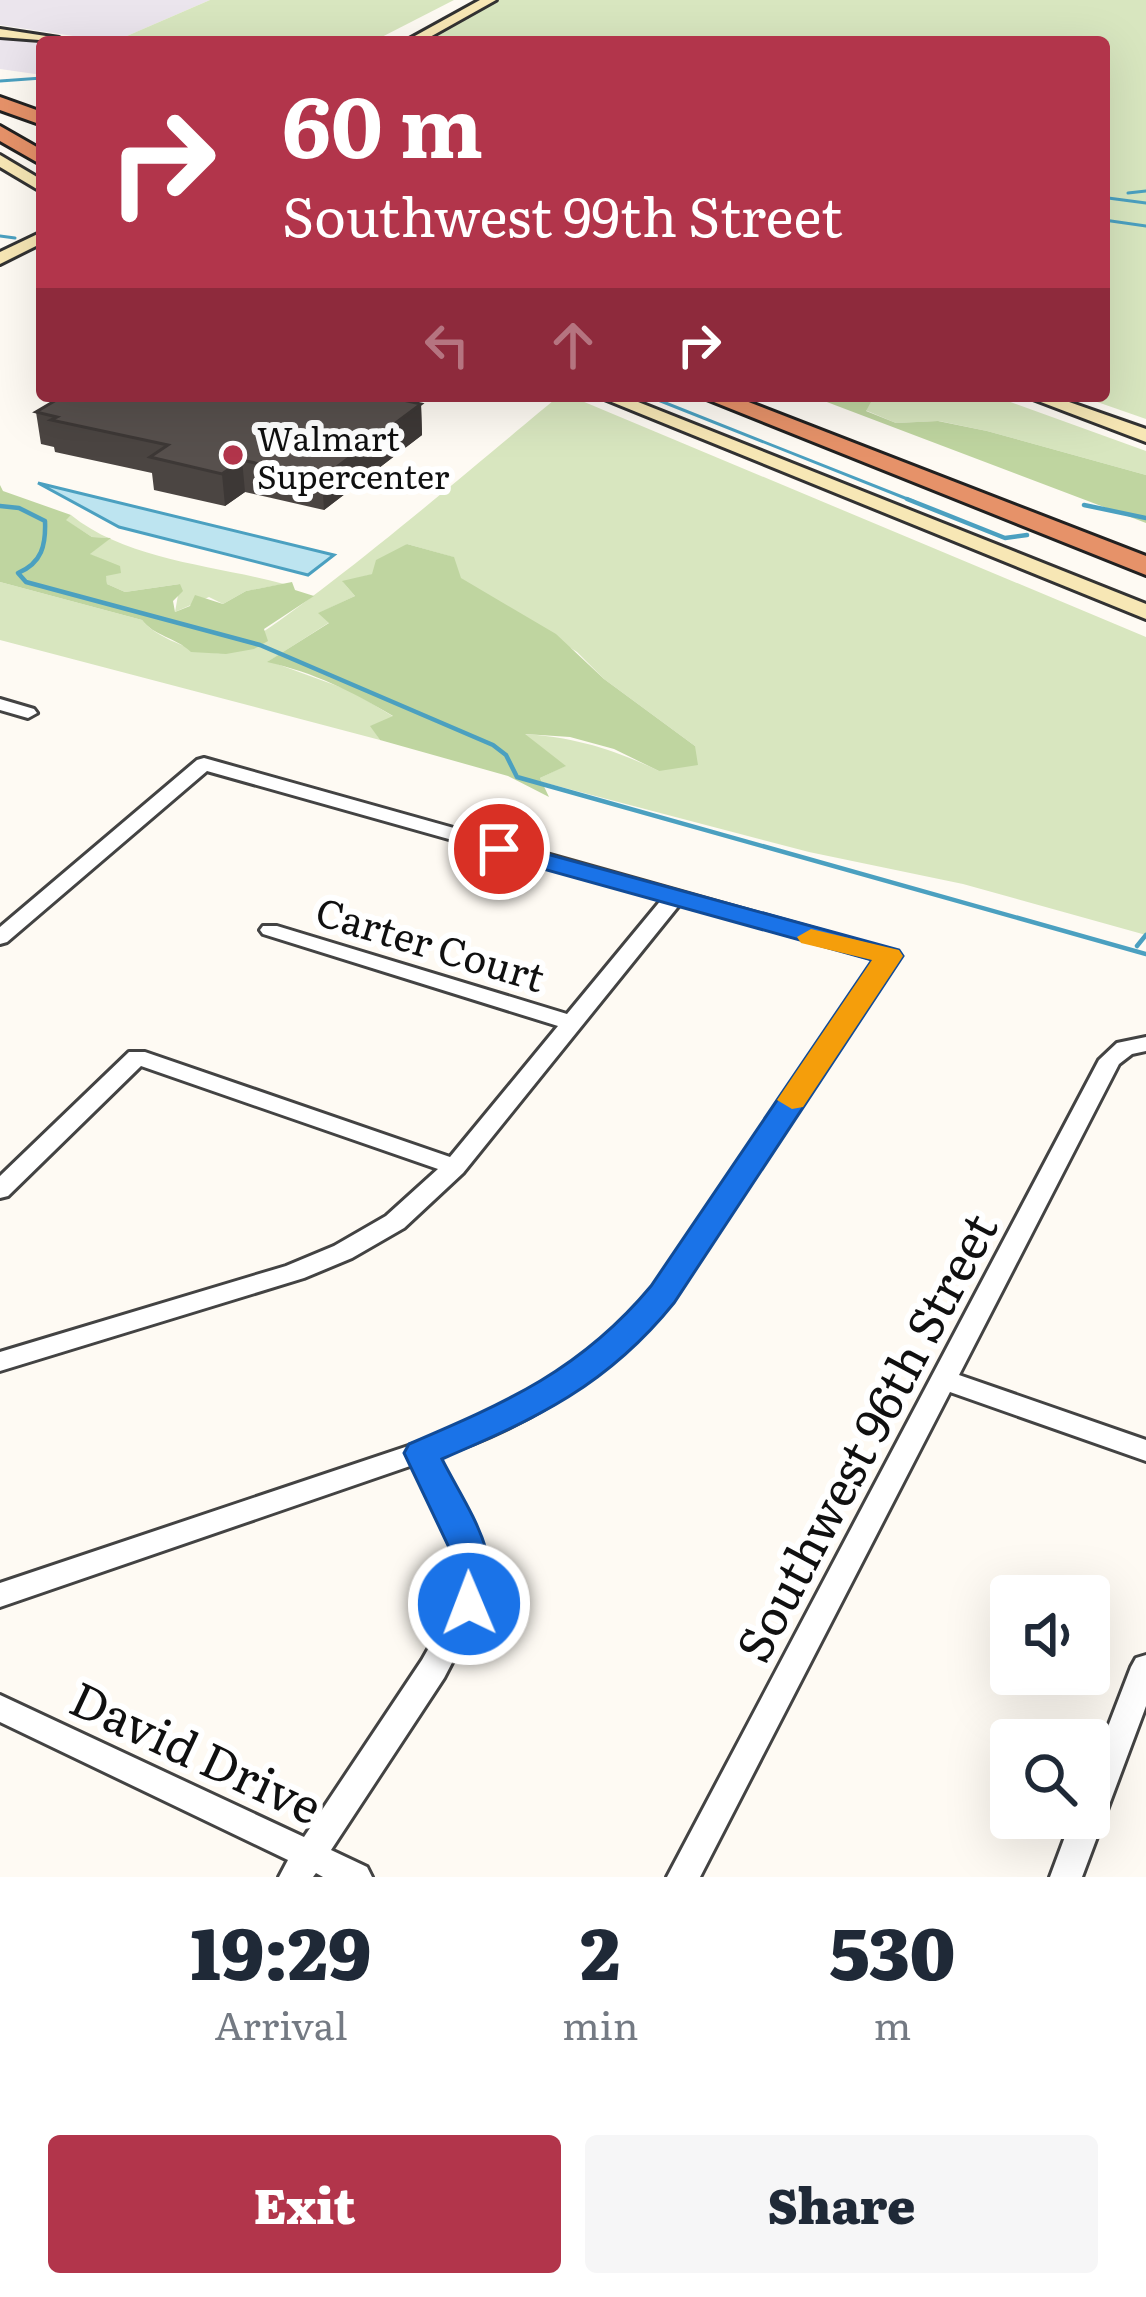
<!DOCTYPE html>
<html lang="en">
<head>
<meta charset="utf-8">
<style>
	body { margin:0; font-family:Literata,serif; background:#f6f6f7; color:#1f2937; height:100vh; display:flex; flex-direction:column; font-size:45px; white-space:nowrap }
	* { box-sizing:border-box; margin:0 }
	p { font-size:39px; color:#747a83 }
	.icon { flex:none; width:66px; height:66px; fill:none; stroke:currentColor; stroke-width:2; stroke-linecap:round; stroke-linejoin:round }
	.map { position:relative; height:1877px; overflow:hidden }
	.side { display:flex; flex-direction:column; background:#fff; flex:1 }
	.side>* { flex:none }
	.hud { position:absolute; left:36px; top:36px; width:1074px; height:366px; border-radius:12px; box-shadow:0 12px 48px #0002; background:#b2354b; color:#fff; overflow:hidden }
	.buttons { position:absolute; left:990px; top:1575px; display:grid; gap:24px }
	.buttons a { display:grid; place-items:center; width:120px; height:120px; border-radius:12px; background:#fff; box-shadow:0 12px 48px #0002; font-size:60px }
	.pin { position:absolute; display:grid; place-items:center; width:102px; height:102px; color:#fff; margin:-51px; border:6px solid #fff; border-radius:50%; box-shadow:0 3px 12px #0007 }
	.me { position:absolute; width:132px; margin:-66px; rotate:359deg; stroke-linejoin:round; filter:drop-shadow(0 0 9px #0008) }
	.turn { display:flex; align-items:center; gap:42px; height:252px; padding:0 48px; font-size:54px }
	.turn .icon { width:156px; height:156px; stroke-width:2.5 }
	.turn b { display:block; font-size:84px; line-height:102px }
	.lanes { display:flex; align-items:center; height:114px; padding:0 48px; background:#0003; justify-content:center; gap:60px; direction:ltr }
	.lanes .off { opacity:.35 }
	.eta { display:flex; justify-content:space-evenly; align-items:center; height:204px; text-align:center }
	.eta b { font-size:72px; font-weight:800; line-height:84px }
	.primary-button { display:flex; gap:24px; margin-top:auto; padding:24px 48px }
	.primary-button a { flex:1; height:138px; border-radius:12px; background:#b2354b; color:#fff; font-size:48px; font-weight:800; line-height:138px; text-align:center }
	.primary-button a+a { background:#f6f6f7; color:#1f2937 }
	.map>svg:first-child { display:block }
	.industrial { fill:#ebe5ed }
	.green { fill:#d8e6bf }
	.forest { fill:#bfd5a0 }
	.water { fill:#bde4f0; stroke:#4ba0c0; stroke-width:3 }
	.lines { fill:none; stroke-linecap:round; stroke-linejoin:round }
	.stream-far1 { stroke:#4ba0c0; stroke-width:3 }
	.stream { stroke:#4ba0c0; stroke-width:4.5 }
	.street-casing { stroke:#434343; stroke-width:6 }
	.secondary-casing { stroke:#323232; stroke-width:6 }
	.highway-casing { stroke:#212121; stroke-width:6 }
	.street { fill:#fff; fill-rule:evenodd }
	.secondary { fill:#f7e7b5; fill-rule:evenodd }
	.highway { fill:#e69269; fill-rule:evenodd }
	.wall { fill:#4b4542 }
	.shaded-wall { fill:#3d3836 }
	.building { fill:#57504d; stroke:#3d3836; stroke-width:3 }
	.route { fill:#1a73e8; stroke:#114b97; stroke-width:3 }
	.slow { fill:#f59e0b }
	.poi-dot { fill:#b2354b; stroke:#fff; stroke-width:4.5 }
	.labels { text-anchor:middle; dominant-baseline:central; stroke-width:12; stroke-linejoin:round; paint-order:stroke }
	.far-poi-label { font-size:33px; fill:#101010; stroke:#fff; text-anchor:start }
	.street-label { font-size:39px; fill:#101010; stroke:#fff }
	.near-street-label { font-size:48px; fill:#101010; stroke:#fff }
</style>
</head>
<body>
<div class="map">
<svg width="1146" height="1877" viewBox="0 0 1146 1877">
	<rect width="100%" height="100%" fill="#fefaf3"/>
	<g class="industrial">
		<path d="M0 0H210L113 42 0 25Z"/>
		<path d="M0 37 42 44V75L0 69Z"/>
	</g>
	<g class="green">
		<path d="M210 0H454L372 42H113Z"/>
		<path d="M496 0H1146V419L1080 396H1104V42H418Z"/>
		<path d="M559 396H570L1146 637V935L963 884 809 852 542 782 540 778 565 766 523 734C574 737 613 749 659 771L695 746 604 679 577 652 460 578 453 557 407 544 373 574 343 582 355 596 319 613 330 622 269 661 351 691 394 717 371 726 380 740 0 640V582L142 620C154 637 200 655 222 653 260 651 512 434 559 396Z"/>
		<path d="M853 396H994L1146 451V475L987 431 939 421 896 423 865 410 871 400Z"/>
		<path d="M71 515C128 561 215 565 284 584L246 591 223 604 209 597 175 612 180 584 125 592 107 584 103 560 89 554 110 538 92 537 65 520Z"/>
	</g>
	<g class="forest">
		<path d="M811 396 872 400 866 411 896 423 938 421 987 431 1146 475V523Z"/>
		<path d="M0 485 3 491 71 515 66 520 92 537 111 538 90 554 120 566 121 573 106 576 107 584 125 592 180 584 183 591 173 601 175 612 190 606 195 595 223 604 246 591 292 582 295 590 314 596 264 629 268 641 254 649 226 654 191 652C175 637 154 636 142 620L0 582Z"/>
		<path d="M407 544 454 557 461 578 556 634 604 679 695 746 698 765 659 771 614 749 570 737 525 734 566 766 540 778 549 797 508 776 380 740 370 726 393 716C353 692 313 672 267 662L329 623 318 613 355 596 342 581 372 574 376 560Z"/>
	</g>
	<path class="water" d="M38 483 334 555 308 575 119 527Z"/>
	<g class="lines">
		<g class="stream-far1">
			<path d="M0 81 42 78"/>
			<path d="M1128 193 1146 191"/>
			<path d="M1108 198 1146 203"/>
			<path d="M1104 220 1146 226"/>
			<path d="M0 236 15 238"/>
			<path d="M648 396 915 502"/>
		</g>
		<g class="stream">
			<path d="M907 499 1005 538 1027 535"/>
			<path d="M1084 505 1146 518"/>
			<path d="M0 506 19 508 45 521C46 545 42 563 18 573L26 582 260 645 493 745 506 755 517 777 1146 954"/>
			<path d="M1137 946 1146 935"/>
		</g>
		<defs>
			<g id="street">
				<path d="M0 699 34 709 37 713 28 718 0 710Z"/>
				<path d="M204 758 896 952 900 956 672 1301C609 1377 529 1426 437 1457L486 1558 483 1603 444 1678 331 1850 367 1867 372 1877H323L316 1873 313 1877H279L288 1860 0 1722V1695L304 1837 422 1660 455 1602 458 1558 413 1465 0 1607V1583L453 1431C532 1397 599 1354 654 1289L876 959 680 904 463 1173 404 1228 352 1258 304 1278 0 1371V1352L286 1266 334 1246 386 1216 438 1169 141 1066 8 1196 0 1198V1176L129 1052H145L450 1157 558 1026 263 934 260 930 263 926H277L567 1014 662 899 207 771 7 942 0 944V927L197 760Z"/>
				<path d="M1146 1037V1051L1132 1054 1119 1064 959 1375 1146 1440V1461L950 1392 700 1877H667L1099 1060 1117 1043Z"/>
				<path d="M1146 1655V1706L1082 1877H1050L1072 1818H1089V1776L1131 1667 1136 1658Z"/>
			</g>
			<g id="secondary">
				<path d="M480 0H496L421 42H404Z"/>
				<path d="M0 29 59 38 66 42 0 37Z"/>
				<path d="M0 155 42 180V192L0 167Z"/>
				<path d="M42 232V243L0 264V252Z"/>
				<path d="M597 396H623L1146 604V619Z"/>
				<path d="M1025 396H1052L1146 429V442Z"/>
			</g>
			<g id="highway">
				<path d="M0 97 42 112V125L0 110Z"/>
				<path d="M0 126 42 150V165L0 141Z"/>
				<path d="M699 396H733L1146 556V575Z"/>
			</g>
		</defs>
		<use href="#street" class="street-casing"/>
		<use href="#secondary" class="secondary-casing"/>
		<use href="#highway" class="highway-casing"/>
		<use href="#street" class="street"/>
		<use href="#secondary" class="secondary"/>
		<use href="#highway" class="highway"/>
	</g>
	<path class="wall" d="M421 404 422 435 324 510 245 492 225 506 154 490 152 473 55 452 54 447 41 444 36 412Z"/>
	<g class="shaded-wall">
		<path d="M421 404 422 435 324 510 322 478Z"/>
		<path d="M242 460 245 492 225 506 222 474Z"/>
	</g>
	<path class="building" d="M63 396H385L421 404 322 478 242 460 222 474 150 457 168 445 51 420 57 417 36 412Z"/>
	<path class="route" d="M499 841 899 950 903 956 674 1303C607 1386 537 1418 442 1459 465 1505 509 1562 482 1614L469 1619 456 1614 450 1604 454 1558 404 1453 409 1444C507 1402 581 1370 651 1286L872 960 489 854 486 849Z"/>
	<path class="slow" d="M811 929 899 950 903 956 803 1107 792 1109 777 1100 872 960 801 943 797 937Z"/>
	<circle class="poi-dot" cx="233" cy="455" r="12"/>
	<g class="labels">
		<g class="far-poi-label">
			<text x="257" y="436">Walmart<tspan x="257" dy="38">Supercenter</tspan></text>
		</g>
		<g class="street-label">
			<text transform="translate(431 942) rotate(17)">Carter Court</text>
		</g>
		<g class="near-street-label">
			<text transform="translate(864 1436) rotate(-62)">Southwest 96th Street</text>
			<text transform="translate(197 1750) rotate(25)">David Drive</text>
		</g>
	</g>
</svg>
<div class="buttons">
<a><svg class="icon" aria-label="sound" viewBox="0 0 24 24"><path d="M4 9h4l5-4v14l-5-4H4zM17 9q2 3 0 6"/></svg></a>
<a><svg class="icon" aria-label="search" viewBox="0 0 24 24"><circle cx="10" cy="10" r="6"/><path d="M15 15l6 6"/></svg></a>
</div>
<div class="pin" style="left:499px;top:849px;background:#d93025"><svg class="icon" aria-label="arrive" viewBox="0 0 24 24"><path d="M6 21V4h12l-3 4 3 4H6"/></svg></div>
<svg class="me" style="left:469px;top:1604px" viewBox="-20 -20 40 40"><circle r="17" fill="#1a73e8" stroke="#fff" stroke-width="3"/><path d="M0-11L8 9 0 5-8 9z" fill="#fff"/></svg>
<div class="hud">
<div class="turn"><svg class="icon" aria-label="right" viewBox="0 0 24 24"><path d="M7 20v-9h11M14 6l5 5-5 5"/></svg><div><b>60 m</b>Southwest 99th Street</div></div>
<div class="lanes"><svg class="icon off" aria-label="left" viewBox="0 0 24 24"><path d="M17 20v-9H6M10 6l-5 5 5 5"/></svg><svg class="icon off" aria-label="ahead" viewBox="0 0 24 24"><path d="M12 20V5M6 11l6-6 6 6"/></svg><svg class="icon" aria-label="right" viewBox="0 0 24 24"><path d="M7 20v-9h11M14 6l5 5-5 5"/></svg></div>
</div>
</div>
<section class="side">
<div class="eta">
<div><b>19:29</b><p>Arrival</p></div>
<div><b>2</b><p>min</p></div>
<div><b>530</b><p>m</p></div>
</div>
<div class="primary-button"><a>Exit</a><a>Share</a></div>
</section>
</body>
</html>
